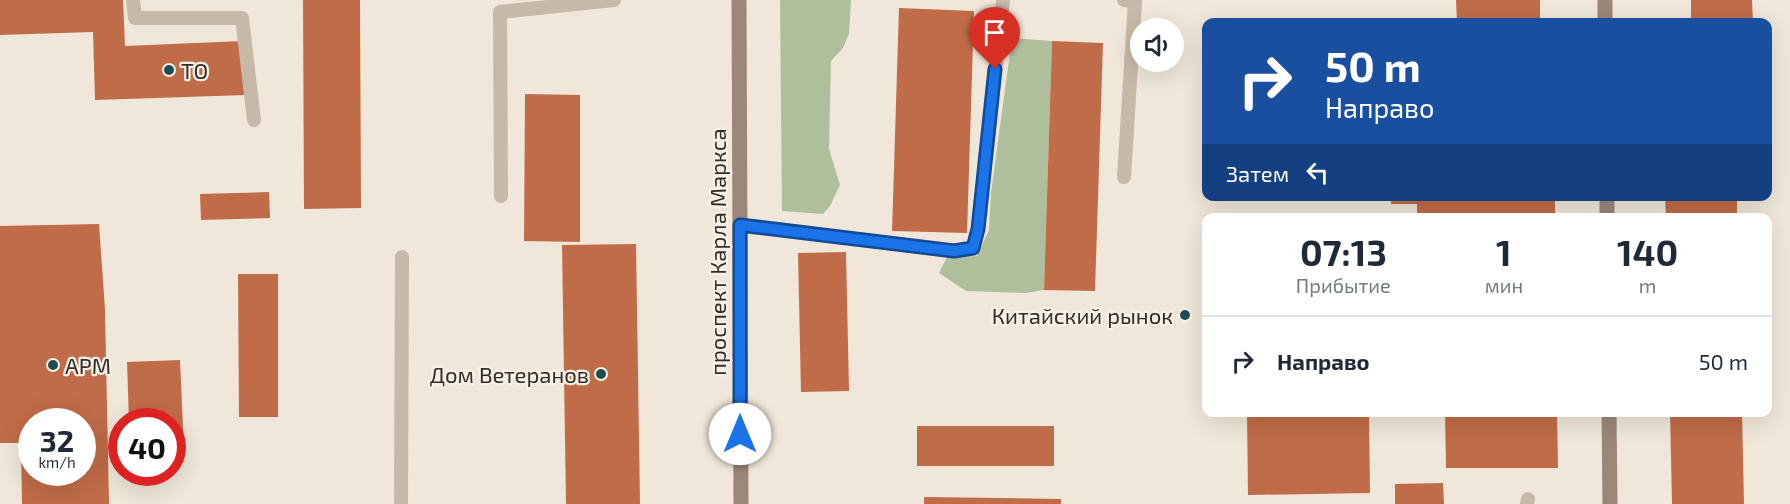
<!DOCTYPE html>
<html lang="ru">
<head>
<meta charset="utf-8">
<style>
	body { margin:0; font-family:"Exo 2",sans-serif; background:#f6f6f7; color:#1f2937; height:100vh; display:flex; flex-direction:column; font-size:22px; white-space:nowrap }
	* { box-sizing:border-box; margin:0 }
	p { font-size:20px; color:#747a83 }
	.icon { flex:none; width:33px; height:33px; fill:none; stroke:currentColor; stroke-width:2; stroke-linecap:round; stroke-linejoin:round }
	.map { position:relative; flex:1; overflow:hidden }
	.details { position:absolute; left:1202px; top:213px; width:570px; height:204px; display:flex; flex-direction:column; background:#fff; border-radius:12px; box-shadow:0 6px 24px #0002 }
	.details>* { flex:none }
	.guide { position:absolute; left:1202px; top:18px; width:570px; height:183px; border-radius:12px; box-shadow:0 6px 24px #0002; background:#1a4fa0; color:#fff; overflow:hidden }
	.controls { position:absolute; left:1130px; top:18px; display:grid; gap:12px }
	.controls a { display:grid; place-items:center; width:54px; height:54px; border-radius:50%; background:#fff; box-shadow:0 6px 24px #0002; font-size:30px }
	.speed { position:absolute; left:18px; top:408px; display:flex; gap:12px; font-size:30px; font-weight:700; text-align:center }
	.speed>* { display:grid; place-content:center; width:78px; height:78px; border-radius:50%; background:#fff; box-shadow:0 6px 24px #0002; line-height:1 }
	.speed small { font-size:15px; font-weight:400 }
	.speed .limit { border:9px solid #d22; background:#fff; color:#111 }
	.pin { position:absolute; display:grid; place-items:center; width:51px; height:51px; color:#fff; margin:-62px -26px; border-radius:50% 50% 50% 0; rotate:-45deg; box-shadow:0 0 6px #0007 }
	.pin .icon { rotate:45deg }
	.me { position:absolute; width:66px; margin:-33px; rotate:0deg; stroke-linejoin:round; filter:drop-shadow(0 0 4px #0008) }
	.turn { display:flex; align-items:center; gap:21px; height:126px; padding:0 24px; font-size:27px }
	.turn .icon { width:78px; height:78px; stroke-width:2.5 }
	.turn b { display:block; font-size:42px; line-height:51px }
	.then { display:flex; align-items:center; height:57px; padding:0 24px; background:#0003; gap:12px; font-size:22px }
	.eta { display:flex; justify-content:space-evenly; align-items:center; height:102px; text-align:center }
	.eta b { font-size:36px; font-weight:700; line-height:42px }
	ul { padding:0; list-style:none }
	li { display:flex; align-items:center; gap:18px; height:90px; padding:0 24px; border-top:2px solid #e0e1e3 }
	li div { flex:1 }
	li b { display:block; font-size:22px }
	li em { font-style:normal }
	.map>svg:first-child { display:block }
	.green { fill:#b0bf9b }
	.building { fill:#c16c48; fill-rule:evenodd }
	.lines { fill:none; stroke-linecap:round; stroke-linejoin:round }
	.lane { stroke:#c8b8a7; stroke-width:14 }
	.secondary { stroke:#9b8778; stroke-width:15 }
	.route-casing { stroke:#114b97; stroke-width:15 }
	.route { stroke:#1a73e8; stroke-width:10 }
	.poi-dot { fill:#1e4d54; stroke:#f8f1e6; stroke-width:2 }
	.labels { text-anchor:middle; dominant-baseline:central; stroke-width:4.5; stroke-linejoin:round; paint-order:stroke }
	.poi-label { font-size:22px; fill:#342c27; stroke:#f8f1e6; text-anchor:start }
	.street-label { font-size:22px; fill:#342c27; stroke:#f8f1e6 }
</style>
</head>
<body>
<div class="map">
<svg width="1790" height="504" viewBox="0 0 1790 504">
	<rect width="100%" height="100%" fill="#f0e7da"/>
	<g class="green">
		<path d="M780 0H851L849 34 843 48 831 61 829 149 840 185 830 206 823 214 782 211Z"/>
		<path d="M1012 38 1052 41 1044 290 1026 293 966 291 939 273 947 257 977 256 989 230 991 193Z"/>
	</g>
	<g class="building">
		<path d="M0 0H123L125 46 243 41 246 95 95 100 93 32 0 35Z"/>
		<path d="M303 0H360L361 208 304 209Z"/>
		<path d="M1456 0H1540V22H1457Z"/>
		<path d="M1691 0H1752L1753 22H1691Z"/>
		<path d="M899 8 974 11 967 233 892 231Z"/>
		<path d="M1052 41 1103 43 1095 291 1044 290Z"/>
		<path d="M525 94 580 95V242L524 241Z"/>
		<path d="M269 192 270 218 201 220 200 194Z"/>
		<path d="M1391 196H1555V218H1417V204H1391Z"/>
		<path d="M1665 196H1737V218H1666Z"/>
		<path d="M99 224 105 309 109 504H22L21 443H0V226ZM32 422H82V472H32Z"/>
		<path d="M636 244 640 504H566L562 245Z"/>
		<path d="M846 252 849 391 801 392 798 253Z"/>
		<path d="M238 274H278V417H239Z"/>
		<path d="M180 360 184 450H172V422H129L127 362Z"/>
		<path d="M1247 412H1369L1370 493 1248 495Z"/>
		<path d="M1445 412H1557L1558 468H1446Z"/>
		<path d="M1670 412H1742L1744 504H1672Z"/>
		<rect x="917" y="426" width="137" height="40"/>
		<path d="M1443 483 1444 504H1395V484Z"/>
		<path d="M924 497 1061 499V504H924Z"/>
	</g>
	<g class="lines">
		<g class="lane">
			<path d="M133 0 135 18H242L254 120"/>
			<path d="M1124 177 1135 1 1124 0"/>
			<path d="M501 196 500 12 614 0"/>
			<path d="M740 225 954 251 973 248 978 229 1003 0"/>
			<path d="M401 504 402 257"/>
			<path d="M1527 504 1528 499"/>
		</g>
		<g class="secondary">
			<path d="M739 0 741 504"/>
			<path d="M1605 0V22"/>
			<path d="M1607 196V218"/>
			<path d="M1609 412 1610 504"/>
		</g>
	</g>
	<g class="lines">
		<defs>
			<path id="route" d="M740 434V225L954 251 973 248 978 229 995 69"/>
		</defs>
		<use href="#route" class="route-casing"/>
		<use href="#route" class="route"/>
	</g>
	<g class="poi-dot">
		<circle cx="169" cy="70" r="6"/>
		<circle cx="1185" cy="315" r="6"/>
		<circle cx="53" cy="365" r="6"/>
		<circle cx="601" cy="374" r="6"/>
	</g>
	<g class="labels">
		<g class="poi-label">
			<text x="181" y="70">ТО</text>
			<text x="1173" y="315" text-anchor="end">Китайский рынок</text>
			<text x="65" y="365">АРМ</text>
			<text x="589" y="374" text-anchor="end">Дом Ветеранов</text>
		</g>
		<g class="street-label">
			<text transform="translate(717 252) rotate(-90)">проспект Карла Маркса</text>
		</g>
	</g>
</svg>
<div class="controls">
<a><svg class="icon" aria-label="sound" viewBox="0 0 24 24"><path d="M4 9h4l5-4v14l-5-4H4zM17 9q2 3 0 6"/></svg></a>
</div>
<div class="speed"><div>32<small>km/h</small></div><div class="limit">40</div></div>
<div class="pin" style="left:995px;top:69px;background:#d93025"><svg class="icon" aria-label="arrive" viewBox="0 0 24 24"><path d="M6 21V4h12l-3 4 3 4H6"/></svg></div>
<svg class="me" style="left:740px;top:434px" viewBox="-20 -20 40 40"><circle r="19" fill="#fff"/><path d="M0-13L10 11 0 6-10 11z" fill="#1a73e8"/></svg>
<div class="guide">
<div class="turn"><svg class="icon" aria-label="right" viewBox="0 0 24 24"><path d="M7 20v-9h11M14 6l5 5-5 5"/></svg><div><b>50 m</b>Направо</div></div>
<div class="then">Затем<svg class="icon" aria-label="left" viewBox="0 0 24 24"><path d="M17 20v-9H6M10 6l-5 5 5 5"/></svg></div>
</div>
<section class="details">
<div class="eta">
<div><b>07:13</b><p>Прибытие</p></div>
<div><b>1</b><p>мин</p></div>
<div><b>140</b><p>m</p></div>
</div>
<ul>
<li><svg class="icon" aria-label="right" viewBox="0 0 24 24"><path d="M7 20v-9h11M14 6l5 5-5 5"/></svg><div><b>Направо</b></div><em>50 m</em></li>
</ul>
</section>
</div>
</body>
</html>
